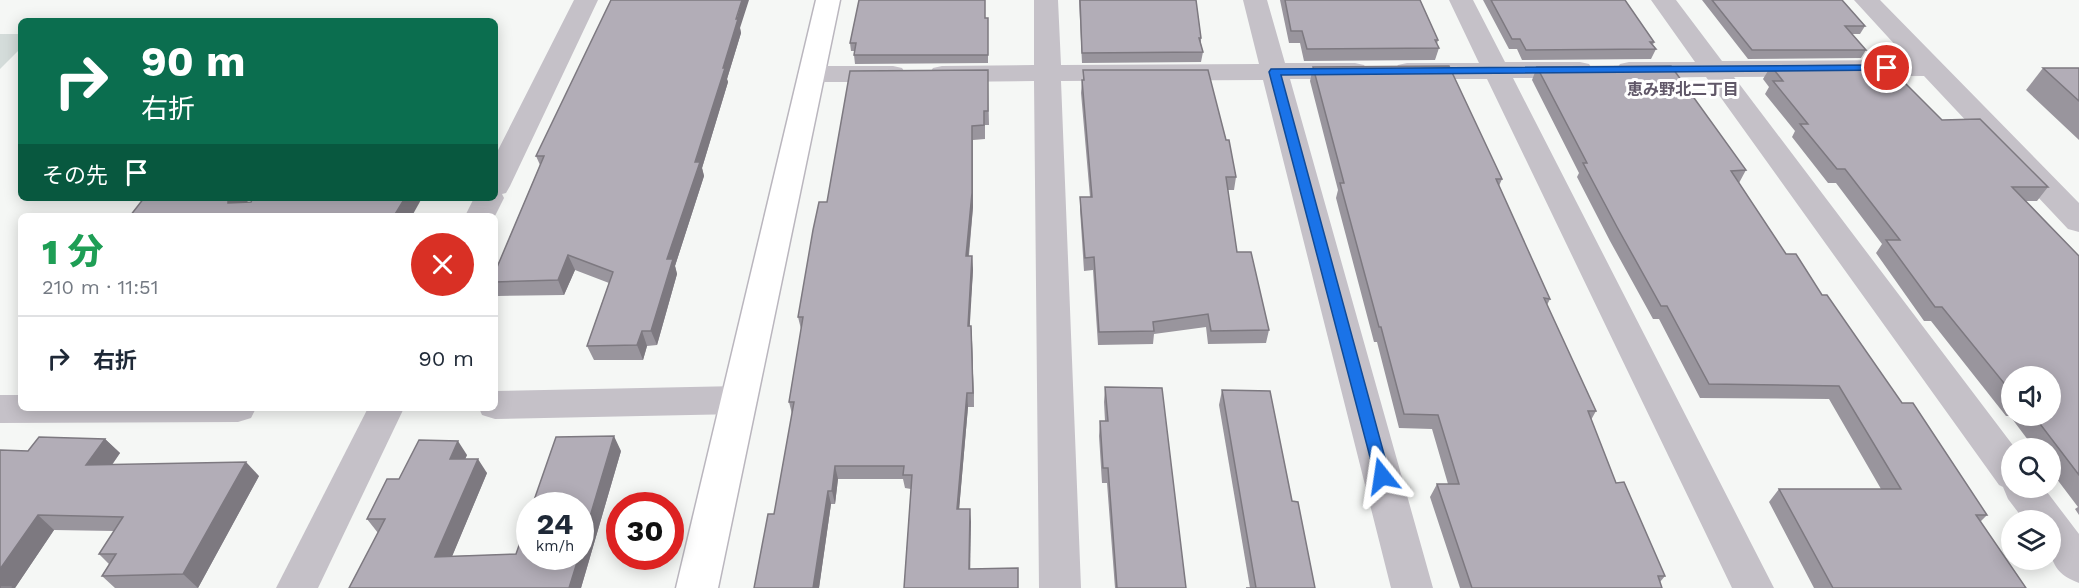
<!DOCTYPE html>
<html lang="ja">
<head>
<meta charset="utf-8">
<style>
	body { margin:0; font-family:"Work Sans","Noto Sans JP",sans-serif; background:#f6f6f7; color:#1f2937; height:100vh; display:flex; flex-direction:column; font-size:22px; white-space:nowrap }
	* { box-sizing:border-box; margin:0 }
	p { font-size:20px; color:#747a83 }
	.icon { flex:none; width:33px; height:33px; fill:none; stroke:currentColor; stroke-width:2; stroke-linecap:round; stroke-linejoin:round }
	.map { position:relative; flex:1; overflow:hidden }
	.details { position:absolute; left:18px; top:213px; width:480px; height:198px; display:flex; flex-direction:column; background:#fff; border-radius:9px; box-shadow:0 3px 15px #0003 }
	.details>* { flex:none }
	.hud { position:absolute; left:18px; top:18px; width:480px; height:183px; border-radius:9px; box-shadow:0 3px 15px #0003; background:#0b6e4f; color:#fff; overflow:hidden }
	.fabs { position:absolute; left:2001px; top:366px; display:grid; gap:12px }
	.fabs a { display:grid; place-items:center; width:60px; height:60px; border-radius:50%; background:#fff; box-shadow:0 3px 15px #0003; font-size:30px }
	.speed { position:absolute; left:516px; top:492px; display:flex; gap:12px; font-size:30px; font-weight:700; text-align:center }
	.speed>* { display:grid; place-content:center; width:78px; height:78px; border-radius:50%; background:#fff; box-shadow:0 3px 15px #0003; line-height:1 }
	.speed small { font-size:15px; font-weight:400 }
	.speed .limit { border:9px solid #d22; background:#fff; color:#111 }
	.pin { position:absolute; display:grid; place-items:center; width:51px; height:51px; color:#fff; margin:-26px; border:3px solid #fff; border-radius:50%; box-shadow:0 2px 6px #0007 }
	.me { position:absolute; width:66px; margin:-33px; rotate:345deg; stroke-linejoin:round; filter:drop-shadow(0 0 4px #0008) }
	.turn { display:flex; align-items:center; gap:21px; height:126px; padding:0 24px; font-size:27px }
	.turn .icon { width:78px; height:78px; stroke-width:2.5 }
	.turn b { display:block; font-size:42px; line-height:51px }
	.then { display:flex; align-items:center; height:57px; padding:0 24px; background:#0003; gap:12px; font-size:22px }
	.round { display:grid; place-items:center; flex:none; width:63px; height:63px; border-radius:32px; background:#f6f6f7 }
	.headline { display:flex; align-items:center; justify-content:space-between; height:102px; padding:0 24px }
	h1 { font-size:36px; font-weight:800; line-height:45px; color:#1e9e55 }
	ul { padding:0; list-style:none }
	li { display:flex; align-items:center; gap:18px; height:84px; padding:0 24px; border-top:2px solid #e0e1e3 }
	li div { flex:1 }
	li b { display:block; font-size:22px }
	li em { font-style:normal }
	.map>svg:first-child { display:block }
	.green { fill:#d4dcda }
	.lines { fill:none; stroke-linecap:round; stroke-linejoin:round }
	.secondary-casing { stroke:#bab6be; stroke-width:3 }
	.street { fill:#c5c1c8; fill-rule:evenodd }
	.secondary { fill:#fff; fill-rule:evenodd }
	.wall { fill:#99959d; fill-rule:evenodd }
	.shaded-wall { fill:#7d7980 }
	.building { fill:#b2adb7; stroke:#7d7980; stroke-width:1.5 }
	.route { fill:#1a73e8; stroke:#114b97; stroke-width:1.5 }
	.labels { text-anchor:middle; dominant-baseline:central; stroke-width:6; stroke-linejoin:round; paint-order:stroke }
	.neighbourhood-label { font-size:16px; font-weight:bold; fill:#605768; stroke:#fff }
</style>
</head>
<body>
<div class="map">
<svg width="2079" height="588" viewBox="0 0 2079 588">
	<rect width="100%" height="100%" fill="#f5f7f5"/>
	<path class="green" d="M0 34H21V48L0 69Z"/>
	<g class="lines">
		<defs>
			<path id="secondary" d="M816 0H840L718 588H676Z"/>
		</defs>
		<use href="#secondary" class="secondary-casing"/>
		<g class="street">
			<path d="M574 0H598L510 186 506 193 502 194 504 198 495 216H465L474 198H495V156Z"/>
			<path d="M1034 0H1058L1061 65 1259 64 1243 0H1267L1285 63H1355L1364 65 1368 71 1364 77 1355 79H1290L1433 588H1391L1263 80 1061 81 1081 588H1039L1034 81 942 82 933 80 929 74 933 68 942 66 1034 65Z"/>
			<path d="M1449 0H1473L1505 62H1580L1589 64 1593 70 1589 76 1580 78H1513L1774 588H1732L1487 79H1407L1398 77 1394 71 1398 65 1407 63H1479Z"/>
			<path d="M1651 0H1676L1722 61 1909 60 1854 0H1880L2079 203V232L2068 229 1924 76 1734 77 2015 448H2012V488H2044L2079 534V583C2046 571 2050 550 2050 520H2024L2008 499 2003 487 1999 485 1706 77 1629 78 1620 76 1616 70 1620 64 1629 62H1695Z"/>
			<path d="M811 66H893L902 68 906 74 902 80 893 82H811L802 80 798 74 802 68Z"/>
			<path d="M739 386 752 390 757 400 752 410 739 414 495 419 482 415 479 408H495V391Z"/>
			<path d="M0 395H21V408H256L251 418 238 422 0 423Z"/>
			<path d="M368 408H404L318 588H276Z"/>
		</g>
		<use href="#secondary" class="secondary"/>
	</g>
	<g class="wall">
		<path d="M1079 0H1196L1201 38V44L1203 52 1201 62 1082 63Z"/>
		<path d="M1280 0H1420L1438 40 1437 44 1439 48 1435 60 1304 61 1300 43H1289Z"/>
		<path d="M1483 0H1625L1654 42 1653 45 1656 49 1651 59 1522 60 1517 49H1509Z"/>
		<path d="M1702 0H1842L1865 26 1860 34H1852L1866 50 1861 58 1748 59Z"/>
		<path d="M985 18H988V63L855 64 854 55 855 51H851L850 43Z"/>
		<path d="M740 28 741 33 727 79 728 82 702 168 704 176 675 266 677 274 657 345 647 346 643 360H594L587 346 609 283 575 270 564 295 498 296 495 291V272L540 165 536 156Z"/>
		<path d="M1771 66 1942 120 2048 187 2037 201H2026L2079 256V515L2075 509 2078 507 2050 470V448H2034L2010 416H2006L1931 321H1924L1876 253 1882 244 1836 183H1828L1792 137 1795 131 1765 94 1769 87 1763 79ZM2012 376 2050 416H2012Z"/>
		<path d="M1313 67 1502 179 1499 186 1550 299 1547 305 1596 411 1591 420 1616 483 1665 576 1660 582 1662 588H1460L1430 497 1437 484H1448L1432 429 1399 428 1377 342H1374L1336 198 1338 190 1310 81Z"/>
		<path d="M1537 67 1746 170 1739 183 1786 254 1822 295 1902 403 1987 515 1980 522 2026 588H1814L1769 502 1779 489H1881L1829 399 1700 398 1659 319H1653L1610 241 1577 177 1579 173 1532 80Z"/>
		<path d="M2043 68H2079V140L2026 90Z"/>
		<path d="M1083 70 1226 140 1236 177 1234 190H1228L1237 252 1269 330 1266 343 1208 344 1206 327 1154 334 1153 344 1098 345 1093 270 1084 271 1080 210V197H1090L1081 93 1082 80H1083Z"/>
		<path d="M988 83 989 125H985V139L973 140V207L969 256H972L973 270 969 326H971L972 340 974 407H968L959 509 971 522 904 588 911 489 905 488 903 479H838L835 504H831L819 588H754L774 514 792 414 789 402 801 329 798 317 827 202Z"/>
		<path d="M1105 387 1186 588H1115L1107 483H1102L1099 436 1100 421H1105L1104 402Z"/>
		<path d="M1222 390 1292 501 1315 588H1250L1219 405Z"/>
		<path d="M105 439 120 453 112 465 259 476 198 588H115L102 576 109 564 99 554 114 531 54 530 15 588H0L28 451Z"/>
		<path d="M621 451 581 588H349L378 533 367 519 399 479 467 455 465 459 487 473 452 556 516 554Z"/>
	</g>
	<g class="shaded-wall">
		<path d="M742 0H749L740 28 741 33 727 79 728 82 702 168 704 176 675 266 677 274 657 345 651 331 667 259Z"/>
		<path d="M972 126 973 207 967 270 966 256Z"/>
		<path d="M229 198H250L238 215 228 203V200Z"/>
		<path d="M405 198H422L412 216H394Z"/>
		<path d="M568 255 575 270 564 295 558 280Z"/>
		<path d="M972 256 973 270 969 340 968 326Z"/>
		<path d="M971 326 972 340 974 407 973 393Z"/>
		<path d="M642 331 647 346 643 360 637 345Z"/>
		<path d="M967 393 968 407 958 522 957 509Z"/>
		<path d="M614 436 621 451 581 588H569L579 556H580V550Z"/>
		<path d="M105 439 120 453 101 480 86 465Z"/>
		<path d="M458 441 467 455 459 473 450 459Z"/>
		<path d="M478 459 487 473 446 571 435 557Z"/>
		<path d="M246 462 259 476 198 588 183 574Z"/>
		<path d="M835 466 838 479 835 504 832 491Z"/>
		<path d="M828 491 831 504 819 588H813Z"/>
		<path d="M970 509 971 522 970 582 969 569Z"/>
		<path d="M38 515 54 530 15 588H0V569Z"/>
	</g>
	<g class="building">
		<path d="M611 0H742L736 19H738L723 68H725L695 162H700L667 259H673L651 331H642L637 345 587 346 613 272 568 255 558 280 495 282V272L544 156H536Z"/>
		<path d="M859 0H985V18H988V55H854L856 43H850Z"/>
		<path d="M1080 0H1196L1201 38H1199L1203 52 1082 53Z"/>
		<path d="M1285 0H1420L1438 40H1435L1439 48 1307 49 1302 31H1291Z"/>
		<path d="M1491 0H1625L1654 42H1650L1656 49 1526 50 1520 39H1512Z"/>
		<path d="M1712 0H1842L1865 26H1845L1866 50H1752Z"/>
		<path d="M1887 65 1942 120 1980 119 2048 187H2012L2079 256V475L2034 416H2050V376H2012V393L1942 307H1935L1886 240H1900L1845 169H1837L1800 124H1808L1773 81H1783L1771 66Z"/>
		<path d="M1449 66 1502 179H1496L1550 299 1544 298 1596 411H1588L1616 483 1624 482 1665 576H1658L1662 588H1472L1437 484H1459L1438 415 1404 414 1381 327H1379L1340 183H1344L1313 67Z"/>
		<path d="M1671 66 1746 170 1731 171 1786 254H1796L1822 295H1827L1902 403H1913L1987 515H1976L2026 588H1833L1779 489H1901L1839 386 1709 384 1667 306H1661L1617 227 1583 163H1587L1537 67Z"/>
		<path d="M2043 68H2079V101Z"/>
		<path d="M988 70V111H984V125L972 126V193L966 256H972L968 326H971L973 393H967L957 509H970L969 569 1018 568V588H904L912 475H903L904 466H835L832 491H828L813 588H754L768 514H774L794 402H789L803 317H798L813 230 819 202H827L850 71Z"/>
		<path d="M1083 70H1208L1226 140H1229L1236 177H1226L1237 252H1251L1269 330 1211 331 1208 314 1153 322 1154 331 1099 332 1094 257 1085 258 1080 197H1092L1082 80H1084Z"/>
		<path d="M144 198H229L228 200V203L251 202 253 198H405L394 216H130Z"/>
		<path d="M1105 387 1162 388 1186 588H1117L1108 468H1103L1100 421H1108Z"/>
		<path d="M1222 390 1270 391 1292 501 1298 502 1315 588H1246H1256Z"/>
		<path d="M614 436 580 550V506H532L556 437Z"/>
		<path d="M39 437 105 439 86 465 246 462 183 574 102 576 116 554H99L123 517 38 515 0 569V450L28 451Z"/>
		<path d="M419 440 458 441 450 459H478L435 557 516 554 530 514V556H579L569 588H349L385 519H367L387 479H399Z"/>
		<path d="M0 586H13L12 588H0Z"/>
	</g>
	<path class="route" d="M1887 65 1892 68 1890 70 1281 75 1390 476 1387 480 1382 482 1376 480 1269 72 1271 69Z"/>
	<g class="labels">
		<g class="neighbourhood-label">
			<text x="1683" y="89">恵み野北二丁目</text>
		</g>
	</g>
</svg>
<div class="fabs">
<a><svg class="icon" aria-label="sound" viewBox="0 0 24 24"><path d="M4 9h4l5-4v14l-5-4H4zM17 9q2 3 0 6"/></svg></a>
<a><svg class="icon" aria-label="search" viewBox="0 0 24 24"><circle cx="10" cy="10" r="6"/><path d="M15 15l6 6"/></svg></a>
<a><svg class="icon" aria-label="layers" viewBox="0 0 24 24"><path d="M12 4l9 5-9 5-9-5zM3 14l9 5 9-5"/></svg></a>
</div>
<div class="speed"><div>24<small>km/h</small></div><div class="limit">30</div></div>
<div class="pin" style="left:1887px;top:68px;background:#d93025"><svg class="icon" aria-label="arrive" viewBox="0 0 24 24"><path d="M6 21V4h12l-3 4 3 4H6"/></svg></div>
<svg class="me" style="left:1382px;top:476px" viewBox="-20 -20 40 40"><path d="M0-17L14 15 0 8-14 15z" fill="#1a73e8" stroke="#fff" stroke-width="4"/></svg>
<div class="hud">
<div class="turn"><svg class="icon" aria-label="right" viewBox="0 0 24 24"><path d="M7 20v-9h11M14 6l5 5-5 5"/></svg><div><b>90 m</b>右折</div></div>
<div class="then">その先<svg class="icon" aria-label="arrive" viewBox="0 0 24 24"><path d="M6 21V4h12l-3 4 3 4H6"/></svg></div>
</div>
<section class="details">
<div class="headline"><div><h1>1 分</h1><p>210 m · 11:51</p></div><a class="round" style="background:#d93025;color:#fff"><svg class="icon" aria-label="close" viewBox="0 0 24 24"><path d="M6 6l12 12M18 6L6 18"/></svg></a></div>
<ul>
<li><svg class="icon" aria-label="right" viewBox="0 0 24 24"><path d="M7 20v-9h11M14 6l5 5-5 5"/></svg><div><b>右折</b></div><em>90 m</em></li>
</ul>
</section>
</div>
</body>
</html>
